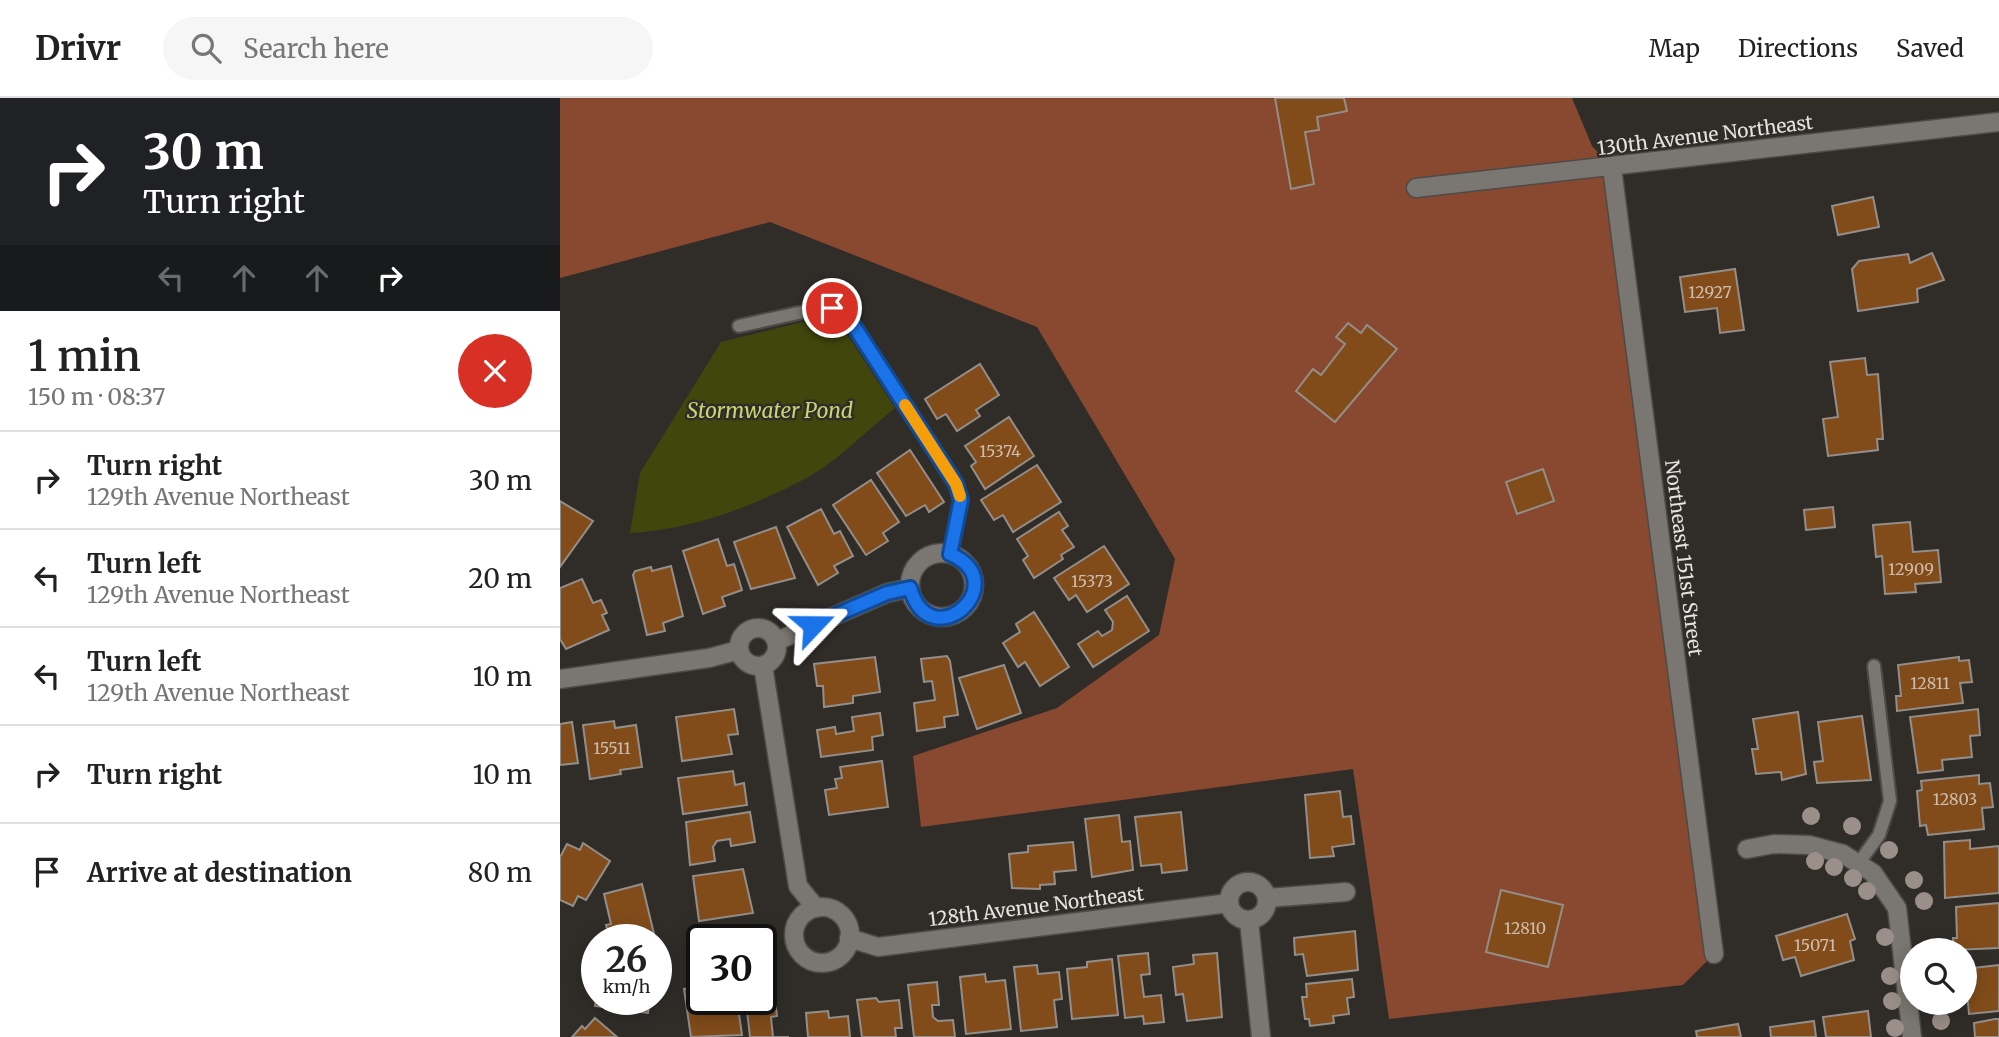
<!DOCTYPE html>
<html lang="en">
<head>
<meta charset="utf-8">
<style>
	body { margin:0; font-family:Merriweather,serif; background:#f6f6f6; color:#222; height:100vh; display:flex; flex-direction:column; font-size:26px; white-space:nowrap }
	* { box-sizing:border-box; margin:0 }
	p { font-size:23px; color:#767676 }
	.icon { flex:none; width:38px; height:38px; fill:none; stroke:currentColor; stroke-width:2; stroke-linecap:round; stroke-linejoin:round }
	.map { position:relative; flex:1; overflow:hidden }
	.panel { display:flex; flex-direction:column; background:#fff; width:560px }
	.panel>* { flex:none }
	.guide { background:#202124; color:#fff; overflow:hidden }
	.tools { position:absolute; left:1340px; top:840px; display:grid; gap:14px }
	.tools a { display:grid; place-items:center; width:77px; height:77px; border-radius:50%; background:#fff; box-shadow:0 4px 18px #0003; font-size:35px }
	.speed { position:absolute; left:21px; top:826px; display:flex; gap:14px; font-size:35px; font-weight:700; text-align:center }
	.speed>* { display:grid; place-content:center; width:91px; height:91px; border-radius:50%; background:#fff; box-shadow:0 4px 18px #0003; line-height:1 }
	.speed small { font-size:18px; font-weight:400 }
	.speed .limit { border:4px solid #111; border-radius:10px; background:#fff; color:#111 }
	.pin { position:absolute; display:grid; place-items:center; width:60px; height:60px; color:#fff; margin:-30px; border:4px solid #fff; border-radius:50%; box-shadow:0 2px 7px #0007 }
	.me { position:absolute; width:77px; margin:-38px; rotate:67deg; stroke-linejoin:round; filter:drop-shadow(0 0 5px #0008) }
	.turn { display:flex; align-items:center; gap:24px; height:147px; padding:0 28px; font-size:32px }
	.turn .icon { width:91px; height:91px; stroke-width:2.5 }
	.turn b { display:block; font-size:49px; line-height:60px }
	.lanes { display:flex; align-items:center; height:66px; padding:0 28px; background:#0003; justify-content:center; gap:35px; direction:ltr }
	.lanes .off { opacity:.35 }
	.round { display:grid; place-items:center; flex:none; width:74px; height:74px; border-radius:37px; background:#f6f6f6 }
	.head { display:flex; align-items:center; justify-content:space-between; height:119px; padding:0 28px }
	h1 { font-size:42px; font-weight:600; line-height:52px }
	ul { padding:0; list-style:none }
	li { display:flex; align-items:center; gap:21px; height:98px; padding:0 28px; border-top:2px solid #e0e0e0 }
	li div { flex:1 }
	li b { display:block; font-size:26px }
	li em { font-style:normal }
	header { display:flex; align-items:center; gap:42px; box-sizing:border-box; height:98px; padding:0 35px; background:#fff; border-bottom:2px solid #e0e0e0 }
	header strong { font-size:33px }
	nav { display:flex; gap:38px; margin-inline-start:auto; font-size:24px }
	.search { width:490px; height:63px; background:#f6f6f6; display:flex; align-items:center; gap:18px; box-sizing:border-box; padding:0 24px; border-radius:38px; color:#767676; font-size:26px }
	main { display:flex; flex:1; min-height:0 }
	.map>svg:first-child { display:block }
	.forest { fill:#894830 }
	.water { fill:#41460d }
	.building { fill:#824c1a; stroke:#938e8a; stroke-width:2 }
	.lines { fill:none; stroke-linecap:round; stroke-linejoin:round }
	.service-casing { stroke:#4d4b47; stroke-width:16 }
	.minor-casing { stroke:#4d4b47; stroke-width:21 }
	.service { stroke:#7a7772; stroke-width:12 }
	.minor { stroke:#7a7772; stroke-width:18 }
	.tree { fill:#9b8f89 }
	.route-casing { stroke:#114b97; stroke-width:18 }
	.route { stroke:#1a73e8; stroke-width:12 }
	.slow { stroke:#f59e0b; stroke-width:12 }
	.labels { text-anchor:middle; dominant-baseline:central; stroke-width:5; stroke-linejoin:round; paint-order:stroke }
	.number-label { font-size:16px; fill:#ccbdae }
	.street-label { font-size:19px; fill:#e5e3e0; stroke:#302d29 }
	.water-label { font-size:21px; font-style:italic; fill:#c8d470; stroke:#302d29 }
</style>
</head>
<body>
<header>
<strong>Drivr</strong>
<div class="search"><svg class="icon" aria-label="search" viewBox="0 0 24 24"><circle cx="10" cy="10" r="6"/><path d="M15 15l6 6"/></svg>Search here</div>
<nav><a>Map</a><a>Directions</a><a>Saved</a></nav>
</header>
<main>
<section class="panel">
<div class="guide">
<div class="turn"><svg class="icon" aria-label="right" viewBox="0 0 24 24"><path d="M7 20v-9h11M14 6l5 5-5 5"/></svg><div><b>30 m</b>Turn right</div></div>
<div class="lanes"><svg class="icon off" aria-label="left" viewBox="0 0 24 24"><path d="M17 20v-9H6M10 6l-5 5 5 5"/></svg><svg class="icon off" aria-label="ahead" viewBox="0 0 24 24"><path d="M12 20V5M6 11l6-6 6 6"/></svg><svg class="icon off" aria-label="ahead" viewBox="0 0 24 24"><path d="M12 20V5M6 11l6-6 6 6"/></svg><svg class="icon" aria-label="right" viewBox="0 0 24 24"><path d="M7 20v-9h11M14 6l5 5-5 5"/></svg></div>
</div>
<div class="head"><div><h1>1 min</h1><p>150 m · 08:37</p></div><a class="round" style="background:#d93025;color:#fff"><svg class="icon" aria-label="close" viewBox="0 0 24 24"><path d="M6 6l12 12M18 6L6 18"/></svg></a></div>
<ul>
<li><svg class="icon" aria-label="right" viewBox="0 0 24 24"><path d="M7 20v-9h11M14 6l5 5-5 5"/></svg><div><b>Turn right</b><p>129th Avenue Northeast</p></div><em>30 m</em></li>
<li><svg class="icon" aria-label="left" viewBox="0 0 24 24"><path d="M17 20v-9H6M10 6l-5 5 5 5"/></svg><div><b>Turn left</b><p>129th Avenue Northeast</p></div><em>20 m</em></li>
<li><svg class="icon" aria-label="left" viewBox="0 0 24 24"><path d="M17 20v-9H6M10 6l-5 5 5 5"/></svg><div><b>Turn left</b><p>129th Avenue Northeast</p></div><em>10 m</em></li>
<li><svg class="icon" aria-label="right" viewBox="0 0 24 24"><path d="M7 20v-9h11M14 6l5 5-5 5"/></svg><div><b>Turn right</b></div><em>10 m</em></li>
<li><svg class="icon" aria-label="arrive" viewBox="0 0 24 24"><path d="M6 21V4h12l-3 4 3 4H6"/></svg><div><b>Arrive at destination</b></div><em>80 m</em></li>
</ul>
</section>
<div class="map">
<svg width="1439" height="939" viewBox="0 0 1439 939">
	<rect width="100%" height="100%" fill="#302d29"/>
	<path class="forest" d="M0 0H1012L1032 48 1052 70 1154 856 1123 887 829 921 793 671 361 729 353 658 497 610 599 537 615 461 477 229 210 124 0 180Z"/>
	<path class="water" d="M259 220 285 233 335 310C308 331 281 360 252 377 198 407 132 432 70 435L80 375 161 244Z"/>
	<g class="building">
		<path d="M715 0H784L787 13 757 19 759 32 745 34 754 86 731 91Z"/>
		<path d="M1313 99 1319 129 1278 137 1272 108Z"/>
		<path d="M1372 155 1384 182 1357 191 1358 204 1298 213 1292 171 1299 163 1348 156 1350 165Z"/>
		<path d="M1175 171 1184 232 1160 235 1157 210 1125 214 1120 179Z"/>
		<path d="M788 225 801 235 807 227 837 251 775 324 736 293 753 271 761 277 785 246 776 239Z"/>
		<path d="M1305 260 1307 277 1318 276 1323 341H1317L1318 352 1268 358 1263 321 1278 319 1270 264Z"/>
		<path d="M420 266 439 297 416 312 420 318 397 333 386 316 377 321 365 301Z"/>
		<path d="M449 319 474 358 425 391 411 368 416 364 405 348Z"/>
		<path d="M350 352 384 404 369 414 365 407 346 418 317 375Z"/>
		<path d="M477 367 501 404 453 434 443 417 434 422 421 402Z"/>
		<path d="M983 371 994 403 957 416 946 384Z"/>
		<path d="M311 382 339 424 323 435 328 443 306 457 273 407Z"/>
		<path d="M0 403 33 423 0 469Z"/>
		<path d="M1273 409 1275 429 1246 432 1244 412Z"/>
		<path d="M261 411 274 436 280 433 293 458 274 468 278 475 258 487 227 429Z"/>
		<path d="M499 414 508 428 502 432 514 449 501 457 503 461 474 480 463 462 468 458 457 441Z"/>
		<path d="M1350 424 1353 454 1378 452 1381 484 1355 486 1356 494 1325 496 1322 458 1316 459 1313 427Z"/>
		<path d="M216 429 235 480 191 491 174 444Z"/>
		<path d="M158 441 167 468 174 466 182 492 162 499 165 508 143 516 123 453Z"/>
		<path d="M544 448 569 486 527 514 516 497 509 502 494 480Z"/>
		<path d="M111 468 123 518 103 525 105 533 87 537 73 477 75 473 91 469 92 473Z"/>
		<path d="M22 481 33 505 41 502 47 515 42 517 49 532 6 551 0 541V490Z"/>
		<path d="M567 498 589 533 533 569 518 546 538 533 542 538 552 532 553 524 545 512Z"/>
		<path d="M474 514 509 569 480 588 465 564 458 569 443 545 460 534 456 526Z"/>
		<path d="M387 558 390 563 398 617 384 619 385 629 357 633 354 605 375 602 372 583 364 584 361 561Z"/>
		<path d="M315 559 320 594 293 598V605L264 609 263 588H257L254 566Z"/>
		<path d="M1399 559V563L1409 562 1412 584 1400 585 1403 605 1337 613 1336 598H1341L1338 567Z"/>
		<path d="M444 567 461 615 417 631 399 580Z"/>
		<path d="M174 611 178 636 168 637 172 656 122 663 116 619Z"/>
		<path d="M1418 611 1420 637 1410 638 1412 659 1382 662 1383 672 1358 675 1350 619Z"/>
		<path d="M1238 614 1246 676 1222 682 1221 674 1196 676 1192 651H1198L1193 621Z"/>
		<path d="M320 615 323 637 312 639 313 652 261 659 257 632 275 629 276 636 294 633 292 619Z"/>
		<path d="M1302 618 1311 682 1257 685 1254 664 1263 663 1258 624Z"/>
		<path d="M54 623 55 630 76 627 82 669 60 672 61 676 30 681 23 627Z"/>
		<path d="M12 624 18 665 0 667V626Z"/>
		<path d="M322 663 328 709 269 717 265 692 277 690 275 681 282 680 280 669Z"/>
		<path d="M173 673 175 687 184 685 187 707 123 716 118 680Z"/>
		<path d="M1419 677V686L1430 685 1433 709 1422 710 1424 731 1368 737 1366 727 1360 728 1357 693 1362 692 1361 683Z"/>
		<path d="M780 693 783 719 791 718 794 746 772 749 774 758 750 760 745 697Z"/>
		<path d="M190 714 195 744 171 748 170 741 157 743 153 749 155 763 130 767 126 724Z"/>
		<path d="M621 714 627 772 602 775 601 766 581 768 575 719Z"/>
		<path d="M559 717 562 744 570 743 573 772 532 779 525 721Z"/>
		<path d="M1410 742V751L1439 748V795L1385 800 1384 744Z"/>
		<path d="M513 744 516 772 494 774 495 786 480 787V791L452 790 449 756 468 754V748Z"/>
		<path d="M23 745 50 763 26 802 18 798 13 808 0 802V759L7 746 20 752Z"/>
		<path d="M183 771 193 815 139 823 133 778Z"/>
		<path d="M82 786 95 840 50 842 46 827 51 826 44 796Z"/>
		<path d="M941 792 1003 807 988 869 926 854Z"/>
		<path d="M1439 805V850L1394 852 1393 840H1397L1396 809Z"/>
		<path d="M1287 816 1295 841 1290 843 1294 862 1241 878 1235 859 1223 862 1216 838Z"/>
		<path d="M178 827 180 842H142L140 866 138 848 131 849 129 833Z"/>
		<path d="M795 833 798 872 747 878 743 856 735 857 734 840Z"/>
		<path d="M588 855 590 876 581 877 584 899 601 897 604 924 584 926 583 918 565 920 558 858Z"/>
		<path d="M657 855 662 919 627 923 623 896 616 897 613 869 634 866 633 857Z"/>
		<path d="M552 861 558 917 512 921 507 871 527 869V864Z"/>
		<path d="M477 867 478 876 499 874 502 901 494 902 497 929 461 933 454 869Z"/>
		<path d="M1439 867V913L1409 916 1405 871Z"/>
		<path d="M425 876 426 884 445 882 451 931 406 936 400 879Z"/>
		<path d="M792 881 794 899 787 900 789 916 773 918 774 925 750 928 749 921H745L742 899H747L746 886Z"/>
		<path d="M377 884 379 907H372L373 919 378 923 393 922 395 939H354L348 887Z"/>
		<path d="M142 889V901H152L153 909 158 908 159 911 176 906 178 909 182 937 131 939 124 891Z"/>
		<path d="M37 894V901H90L88 915 35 908Z"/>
		<path d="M316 900 319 904 339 902 342 930H335L336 939H302L297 902Z"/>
		<path d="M215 901 217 918 211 919 213 939H229H190L186 904Z"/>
		<path d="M268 913 269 920 288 918 290 939H248L246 915Z"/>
		<path d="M1308 913 1311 939H1266L1263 919Z"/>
		<path d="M35 920 57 939H12L22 928 25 931Z"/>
		<path d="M1435 921H1439V939H1415L1414 925Z"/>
		<path d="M1254 923 1256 939H1211L1210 929Z"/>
		<path d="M1178 926 1181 939H1137L1136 933Z"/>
	</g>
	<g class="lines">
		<defs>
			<g id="service">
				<path d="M179 228 261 210H272L290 222 396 386 401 402 390 456"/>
				<path d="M1298 766 1319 737 1330 703 1314 568"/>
			</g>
			<g id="minor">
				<path d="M1052 70 1154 856"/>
				<path d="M856 90 1439 24"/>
				<circle cx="382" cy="487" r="32"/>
				<circle cx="198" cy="549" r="19"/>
				<path d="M217 543 327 495 350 490"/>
				<path d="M203 568 238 788 256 810"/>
				<path d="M0 581 149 560 179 552"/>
				<path d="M1187 751 1214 746 1249 747 1283 756 1313 775 1337 810 1352 939"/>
				<circle cx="688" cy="803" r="19"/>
				<path d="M708 800 786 794"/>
				<circle cx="262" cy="837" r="28"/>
				<path d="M689 823 701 939"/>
				<path d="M289 840 318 849 669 805"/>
			</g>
		</defs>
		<use href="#service" class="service-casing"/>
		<use href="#minor" class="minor-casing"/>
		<use href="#service" class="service"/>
		<use href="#minor" class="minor"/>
	</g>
	<g class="tree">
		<circle cx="1251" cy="718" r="9"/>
		<circle cx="1292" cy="728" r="9"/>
		<circle cx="1329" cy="752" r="9"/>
		<circle cx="1255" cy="763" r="9"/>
		<circle cx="1274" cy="769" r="9"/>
		<circle cx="1293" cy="780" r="9"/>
		<circle cx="1354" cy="782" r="9"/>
		<circle cx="1307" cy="793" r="9"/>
		<circle cx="1364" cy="803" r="9"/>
		<circle cx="1325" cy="839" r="9"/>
		<circle cx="1330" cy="878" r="9"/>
		<circle cx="1332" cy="903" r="9"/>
		<circle cx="1381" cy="923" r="9"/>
		<circle cx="1335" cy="930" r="9"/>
	</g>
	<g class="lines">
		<defs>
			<path id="route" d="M253 527 327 495 350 490C371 562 456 484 390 456L401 402 396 386 290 222 272 210"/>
		</defs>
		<use href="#route" class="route-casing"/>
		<use href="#route" class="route"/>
		<path class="slow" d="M345 307 396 386 400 398"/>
	</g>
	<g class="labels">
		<g class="number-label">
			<text x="1150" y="194">12927</text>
			<text x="440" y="353">15374</text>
			<text x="1351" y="471">12909</text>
			<text x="532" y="483">15373</text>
			<text x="1370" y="585">12811</text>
			<text x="52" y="650">15511</text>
			<text x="1395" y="701">12803</text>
			<text x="965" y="830">12810</text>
			<text x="1255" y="847">15071</text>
		</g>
		<g class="street-label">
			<text transform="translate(1145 37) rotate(-7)">130th Avenue Northeast</text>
			<text transform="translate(1124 460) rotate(83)">Northeast 151st Street</text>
			<text transform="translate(476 808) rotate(-7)">128th Avenue Northeast</text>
		</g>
		<g class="water-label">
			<text x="210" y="312">Stormwater Pond</text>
		</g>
	</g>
</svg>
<div class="tools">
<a><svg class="icon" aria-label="search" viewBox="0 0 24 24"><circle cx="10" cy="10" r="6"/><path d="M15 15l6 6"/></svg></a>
</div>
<div class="speed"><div>26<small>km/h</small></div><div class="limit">30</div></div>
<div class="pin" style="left:272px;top:210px;background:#d93025"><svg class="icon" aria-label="arrive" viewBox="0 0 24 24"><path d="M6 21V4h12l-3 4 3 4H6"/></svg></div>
<svg class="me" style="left:253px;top:527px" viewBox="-20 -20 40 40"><path d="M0-17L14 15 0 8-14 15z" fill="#1a73e8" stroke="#fff" stroke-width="4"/></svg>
</div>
</main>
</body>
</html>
